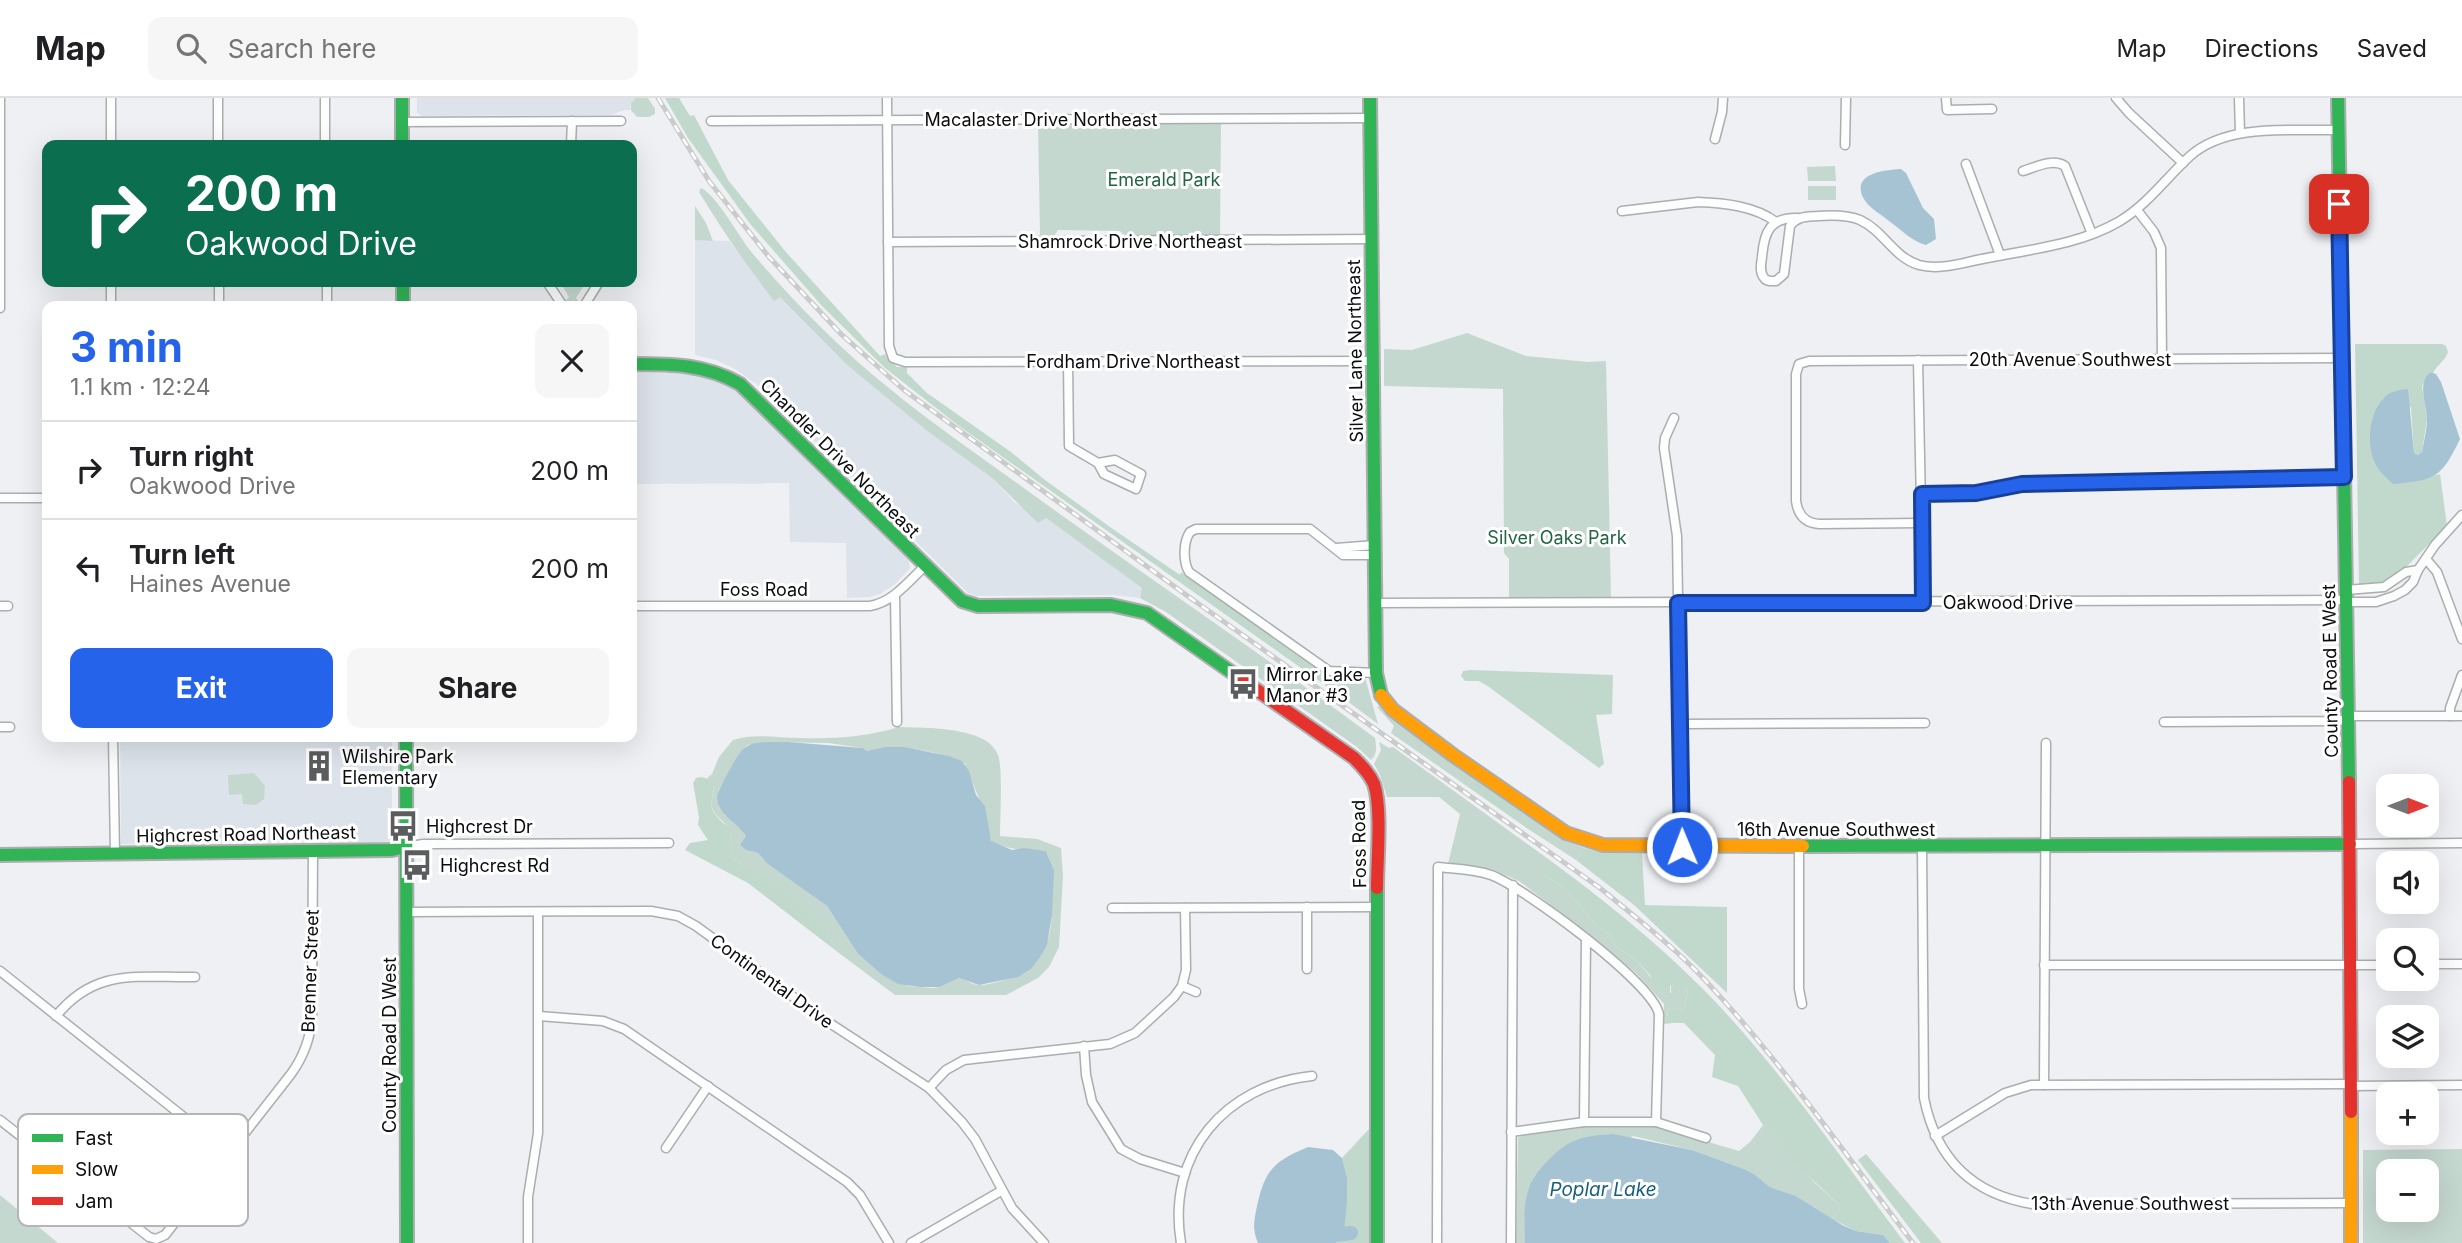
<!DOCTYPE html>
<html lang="en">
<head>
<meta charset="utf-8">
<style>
	body { margin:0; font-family:Inter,sans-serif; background:#f6f6f6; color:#202124; height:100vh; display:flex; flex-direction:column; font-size:26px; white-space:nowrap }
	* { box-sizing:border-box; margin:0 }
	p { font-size:23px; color:#757577 }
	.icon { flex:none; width:38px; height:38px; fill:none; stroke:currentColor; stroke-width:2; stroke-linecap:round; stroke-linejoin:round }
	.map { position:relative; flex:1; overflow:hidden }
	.details { position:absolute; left:42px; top:203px; width:595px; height:441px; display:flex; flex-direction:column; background:#fff; border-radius:14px; box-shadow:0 7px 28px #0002 }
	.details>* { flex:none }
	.hud { position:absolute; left:42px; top:42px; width:595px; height:147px; border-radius:14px; box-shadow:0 7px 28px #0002; background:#0b6e4f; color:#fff; overflow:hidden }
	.needle { width:46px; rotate:90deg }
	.buttons { position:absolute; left:2376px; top:676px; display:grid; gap:14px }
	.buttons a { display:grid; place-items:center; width:63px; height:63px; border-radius:14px; background:#fff; box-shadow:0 7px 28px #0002; font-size:35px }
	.pin { position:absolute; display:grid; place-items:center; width:60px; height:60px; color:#fff; margin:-30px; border-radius:14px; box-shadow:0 4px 10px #0006 }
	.me { position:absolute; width:77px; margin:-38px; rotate:359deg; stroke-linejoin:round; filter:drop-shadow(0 0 5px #0008) }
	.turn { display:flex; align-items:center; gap:24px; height:147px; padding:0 28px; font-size:32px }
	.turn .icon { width:91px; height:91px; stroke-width:2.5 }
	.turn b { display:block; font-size:49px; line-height:60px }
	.round { display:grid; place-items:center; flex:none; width:74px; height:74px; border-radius:14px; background:#f6f6f6 }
	.headline { display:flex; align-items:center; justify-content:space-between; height:119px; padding:0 28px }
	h1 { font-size:42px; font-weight:700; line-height:52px; color:#2563eb }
	.action { display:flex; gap:14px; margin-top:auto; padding:14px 28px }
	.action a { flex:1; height:80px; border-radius:14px; background:#2563eb; color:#fff; font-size:28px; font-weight:700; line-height:80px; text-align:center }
	.action a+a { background:#f6f6f6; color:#202124 }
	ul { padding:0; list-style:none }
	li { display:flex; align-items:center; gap:21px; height:98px; padding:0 28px; border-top:2px solid #e0e0e0 }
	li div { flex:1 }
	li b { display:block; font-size:26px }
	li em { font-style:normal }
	header { display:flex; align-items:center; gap:42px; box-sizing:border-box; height:98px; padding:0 35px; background:#fff; border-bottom:2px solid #e0e0e0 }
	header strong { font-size:33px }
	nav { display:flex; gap:38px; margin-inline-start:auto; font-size:24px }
	.search { width:490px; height:63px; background:#f6f6f6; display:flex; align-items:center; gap:18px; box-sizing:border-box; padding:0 24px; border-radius:14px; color:#757577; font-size:26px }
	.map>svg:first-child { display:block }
	.built { fill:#dde3eb }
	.green { fill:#c5d8cf; fill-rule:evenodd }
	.forest { fill:#c1d9cd }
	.water { fill:#a6c3d4 }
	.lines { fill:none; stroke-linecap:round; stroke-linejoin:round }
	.river { stroke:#a6c3d4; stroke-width:14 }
	.street-casing { stroke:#abadaf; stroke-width:11 }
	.fast-casing { stroke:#abadaf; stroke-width:16 }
	.slow-casing { stroke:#abadaf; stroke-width:16 }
	.jam-casing { stroke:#abadaf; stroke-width:16 }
	.street { stroke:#fcfdfd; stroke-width:8 }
	.fast { stroke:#30b455; stroke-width:12 }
	.slow { stroke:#ff9f0a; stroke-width:12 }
	.jam { stroke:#e5322d; stroke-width:12 }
	.rail-casing { stroke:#cacbcb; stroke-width:5 }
	.rail { stroke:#fff; stroke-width:2.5; stroke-dasharray:8; stroke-linecap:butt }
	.route-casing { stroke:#184099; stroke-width:18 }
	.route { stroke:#2563eb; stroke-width:12 }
	.labels { text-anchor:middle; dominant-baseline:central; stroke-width:6; stroke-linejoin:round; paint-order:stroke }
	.street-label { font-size:18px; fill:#0b0c0e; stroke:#fff }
	.park-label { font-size:18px; fill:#216444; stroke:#fff }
	.poi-label { font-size:18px; fill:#0b0c0e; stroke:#fff; text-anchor:start }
	.water-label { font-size:19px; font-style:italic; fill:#165f7f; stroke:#fff }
	.key { fill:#fff; stroke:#b6b6b7; stroke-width:2 }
	.key-label { font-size:19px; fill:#0b0c0e }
</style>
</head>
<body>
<header>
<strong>Map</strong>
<div class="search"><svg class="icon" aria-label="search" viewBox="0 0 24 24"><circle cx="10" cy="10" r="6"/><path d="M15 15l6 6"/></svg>Search here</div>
<nav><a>Map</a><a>Directions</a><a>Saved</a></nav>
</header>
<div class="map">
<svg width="2462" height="1145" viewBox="0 0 2462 1145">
	<rect width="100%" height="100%" fill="#eef0f3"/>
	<g class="built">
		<path d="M417 0H636L637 1 630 8 631 12H624L611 17 423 18 417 15Z"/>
		<path d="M695 142 730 143 774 202 780 198 847 267 927 333 992 380 1015 405 1046 420 1143 490 1140 500 1114 497 975 498 968 495 759 288 735 271 716 262 695 257Z"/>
		<path d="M632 274 696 275 715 281 740 295 909 463 910 470 895 486 880 496 869 499 847 500 846 445 790 444 789 385 632 386Z"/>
		<path d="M120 639H392V744L121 746Z"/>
	</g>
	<g class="green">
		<path d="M636 0H648L655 11V16L649 19H637L631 12V5Z"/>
		<path d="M1072 25 1073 28 1078 30H1140L1146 25 1221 26 1220 137H1124L1120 133 1058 132 1054 138 1040 137 1038 26Z"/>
		<path d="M1835 68 1836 83H1808L1807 69Z"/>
		<rect x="1808" y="88" width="28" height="14"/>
		<path d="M701 90C717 97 740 141 753 156 794 204 840 251 889 290 931 325 977 356 1021 388 1138 473 1259 554 1375 640 1376 649 1378 656 1371 662L1357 649 1166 514 1140 500 1142 490 1046 420 1038 425 992 380 927 333 847 267 780 199 774 203C747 168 722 132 699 94Z"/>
		<path d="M695 108 706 125 713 143 695 142Z"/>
		<path d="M560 184H586L576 200 580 205 578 208H567L564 204 569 199Z"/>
		<path d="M1467 235 1526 258 1588 264 1606 263 1611 499H1509V461L1504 455 1503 291 1384 288V251L1412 252Z"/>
		<path d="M1330 578 1365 579 1378 626 1335 594V587Z"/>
		<path d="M1379 608 1408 632 1476 680 1470 682 1468 689 1391 635 1394 628 1377 609Z"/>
		<path d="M899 629C924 630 988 628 998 657 1003 670 1000 721 1000 738L1037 741 1061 750 1063 778 1059 849 1049 869 1038 880 1006 897H895L835 852C830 828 795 796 774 783 760 774 744 771 732 759 730 748 733 736 726 727 721 720 714 718 712 709 709 697 721 689 707 680L712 676 719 659 733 642C754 635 779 640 800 640 833 641 867 639 899 629ZM771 644 828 645 863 650 867 653C874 653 880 649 888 649 907 649 950 655 965 666L980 703 991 743C1010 754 1025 750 1046 753 1055 773 1052 785 1052 806 1052 846 1043 873 1001 883 994 885 986 887 979 887 972 887 967 882 959 880L940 889 932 890 908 888 881 876 858 856 827 808 769 766 758 755 746 752 741 747 746 738 742 731 724 716 718 693 733 666 747 647Z"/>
		<path d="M1379 644 1389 650 1393 649 1551 763 1545 777 1566 792 1598 829 1610 837 1616 848 1638 864 1663 894 1671 895V886L1684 889 1688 893 1685 909 1680 912 1670 910 1667 913V917L1673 925 1664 926V906L1636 875 1589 836 1519 783 1492 771 1448 766 1460 716 1439 699H1387L1380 677 1374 666 1381 652Z"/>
		<path d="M254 675 265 688 264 701 256 707 243 706 242 696 229 697 228 677Z"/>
		<path d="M1524 714 1568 744 1585 750 1576 762 1528 731 1531 725 1522 720Z"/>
		<path d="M1604 1027 1654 1028 1739 1053 1750 1044 1763 1027 1815 1085 1839 1107 1838 1114 1832 1121 1796 1098 1770 1089 1754 1076 1744 1071 1692 1052 1633 1038 1524 1119 1525 1145H1516L1518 1040 1522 1037Z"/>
		<path d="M2462 1051V1145H2363V1052ZM2389 1073H2427V1111H2389Z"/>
		<path d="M0 1097 58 1145H0Z"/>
	</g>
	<g class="forest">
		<path d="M665 0H679L690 18 694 17 728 82 785 153 880 258 885 256 897 269H907V275L927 295 1011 354 1045 382 1110 429 1180 477 1181 474 1330 578 1335 587V594L959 328 885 270 822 208 751 127 688 40Z"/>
		<path d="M2355 246H2442L2446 248 2448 254C2445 263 2437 267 2433 275L2429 274 2422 288 2427 321 2422 354 2418 357 2414 355 2411 309 2373 318 2370 336 2411 384 2440 376 2447 428 2396 479 2373 487H2359Z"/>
		<path d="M1471 572 1613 577 1612 616 1596 617 1604 666 1599 670 1489 589 1479 583H1465L1461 578 1463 573Z"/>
		<path d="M701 679C726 683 705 700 714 715 718 721 725 726 730 731L732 759C744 771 761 774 775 783 798 798 829 825 835 852L748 785 685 752 690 745 708 742 698 727 699 719 693 685 696 680Z"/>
		<path d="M1476 680 1524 714 1522 720 1531 724 1530 729 1528 731 1468 689 1470 682Z"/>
		<path d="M1585 750 1600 754 1642 755 1645 807 1727 809V895L1634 807 1576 762Z"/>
		<path d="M1551 763C1604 802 1655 843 1702 890 1778 967 1840 1059 1905 1145H1890L1883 1137 1856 1133 1832 1121 1838 1114 1839 1107 1793 1063 1763 1027 1738 988 1712 979 1715 957 1684 925H1673L1668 920 1667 913 1670 910 1680 912 1685 909 1688 893 1684 889H1678L1672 886 1670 888V899L1665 894H1658L1650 877 1638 864 1616 848 1610 837 1598 829 1566 792 1545 777 1544 773Z"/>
		<path d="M1369 1031V1145H1336L1343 1136 1347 1079 1342 1060Z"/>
		<path d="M1866 1056 1942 1145H1921L1858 1062Z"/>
	</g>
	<g class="water">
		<path d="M1901 71 1906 75 1923 110 1934 121 1936 141 1926 147C1911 143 1902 132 1889 123 1882 117 1869 110 1864 101 1850 75 1885 72 1901 71Z"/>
		<path d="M2430 274 2436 276 2441 284 2460 341C2441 380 2436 382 2393 386 2386 379 2379 374 2375 365 2366 346 2369 316 2383 301 2389 293 2399 292 2408 291L2414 355 2418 357 2422 354C2424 344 2426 334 2427 325 2428 308 2416 287 2430 274Z"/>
		<path d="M788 644 863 650 867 653 885 649H904L949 658 962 663 969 673 976 697 985 708 991 743 1012 752 1024 750 1046 753 1054 773 1052 817 1047 847 1041 858 1032 870 1018 879 979 887 959 880 940 889H920L898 886 881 876 858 856 827 808 768 766 758 755 746 752 740 747 746 738C739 726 722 719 718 705 715 696 721 689 725 680 746 642 744 644 788 644Z"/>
		<path d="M1613 1036 1692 1052 1744 1071 1754 1076 1770 1089 1796 1098 1842 1127 1856 1133 1883 1137 1890 1145H1525C1524 1127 1523 1107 1529 1090 1533 1076 1557 1051 1570 1045 1582 1038 1599 1037 1613 1036Z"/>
		<path d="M1308 1049 1333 1052 1342 1060 1347 1079V1104L1344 1134 1336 1145H1258C1252 1131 1254 1123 1257 1108 1265 1072 1274 1063 1308 1049Z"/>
	</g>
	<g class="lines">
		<path class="river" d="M1325 1138 1351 1135 1344 1136"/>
		<defs>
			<g id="street">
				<path d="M111 0V47"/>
				<path d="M218 0V47"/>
				<path d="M325 0V47"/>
				<path d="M887 0 889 248 893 260 905 264 1373 263"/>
				<path d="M1946 0 1947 12 1992 11"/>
				<path d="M2116 0 2129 15 2183 65"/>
				<path d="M2239 0 2240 35"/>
				<path d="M711 23 1371 20"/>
				<path d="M402 24 621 23"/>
				<path d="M1715 41 1722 14 1723 0"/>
				<path d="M571 47 572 23"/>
				<path d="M1845 47 1846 0"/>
				<path d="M1966 66 2000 157"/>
				<path d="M2023 73C2036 69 2053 60 2065 68L2092 136"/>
				<path d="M2137 112 2154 134 2161 150 2162 261"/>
				<path d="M1622 113 1698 104C1724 105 1755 108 1776 124"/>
				<path d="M1798 120C1770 119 1764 134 1762 159 1761 166 1759 175 1765 181 1769 184 1771 183 1776 183L1784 176 1790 128C1797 118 1807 119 1818 118 1832 117 1848 117 1860 122 1884 133 1893 159 1919 167 1938 172 1958 166 1977 162 2024 152 2078 148 2120 123 2148 106 2166 80 2190 58 2227 25 2291 33 2338 32"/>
				<path d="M888 144 1372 141"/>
				<path d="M111 184V208"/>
				<path d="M219 184V208"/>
				<path d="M327 184V208"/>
				<path d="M547 184 563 208"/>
				<path d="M584 208 599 184"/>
				<path d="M0 210V0"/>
				<path d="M1918 262 1923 504"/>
				<path d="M1068 263 1069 348 1098 365 1104 376 1136 391 1141 376 1115 362 1098 365"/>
				<path d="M1674 320 1665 340 1664 350 1677 438 1682 749"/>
				<path d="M1922 396 1976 395 2022 386 2345 379"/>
				<path d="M0 400H47"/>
				<path d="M1921 425 1819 426C1805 425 1798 417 1796 403V276L1799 266 1809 263 2342 260"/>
				<path d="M1336 450 1375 447"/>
				<path d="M1375 457H1343L1310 431H1196L1190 434C1183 444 1183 464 1189 474L1329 573 1376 575"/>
				<path d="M2426 461 2437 474 2462 541"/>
				<path d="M2346 492 2384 489 2406 474 2418 472"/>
				<path d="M895 497 897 624"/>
				<path d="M2346 504H2376L2394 498 2405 492 2413 484 2418 472 2435 447 2462 417"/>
				<path d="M1376 505 2346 502"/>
				<path d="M0 508H8"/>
				<path d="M632 508H870C893 504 908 484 925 468"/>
				<path d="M2450 618V610L2462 577"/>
				<path d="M2164 624 2339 623 2354 618H2462"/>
				<path d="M1681 626 1925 625"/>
				<path d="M0 629H10"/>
				<path d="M113 639 115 755"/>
				<path d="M2350 746 2462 745"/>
				<path d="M1799 748V891L1802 906"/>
				<path d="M1922 748 1924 1000C1936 1060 1971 1096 2032 1106L2351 1105"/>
				<path d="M406 749 423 746 669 745"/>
				<path d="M1112 810 1378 809"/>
				<path d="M406 814 651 813 678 818 696 828 825 922 929 990 962 1024 975 1041 1012 1110 1044 1145"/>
				<path d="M2427 866H2462"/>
				<path d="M2044 867H2389"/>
				<path d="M1307 871V809"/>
				<path d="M0 873 229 1055"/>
				<path d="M1182 888 1196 894"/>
				<path d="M56 918C96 869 138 880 195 879"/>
				<path d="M539 918 603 923 624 931 847 1084 860 1097 889 1145"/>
				<path d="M1084 948 1086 977 1092 1004 1121 1051 1140 1061 1185 1075"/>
				<path d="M2044 987 2046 645"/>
				<path d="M2351 988 2462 987"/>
				<path d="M929 990 946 972 964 962 1110 946 1135 935 1174 899 1182 888 1186 872 1185 810"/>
				<path d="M0 1022 149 1139 156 1141 165 1137 291 976C304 958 311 939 312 917L313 753"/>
				<path d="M1584 1024 1586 841"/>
				<path d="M1511 1034 1584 1024H1656L1706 1040"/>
				<path d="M1935 1038 2005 995 2031 987 2351 986"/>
				<path d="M666 1050 708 988"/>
				<path d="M528 1145V1099L538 1035V814"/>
				<path d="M911 1145 1001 1093"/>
				<path d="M1181 1145C1166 1056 1225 987 1312 978"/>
				<path d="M1437 1145 1438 769C1455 771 1474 771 1491 777 1522 788 1656 887 1659 917L1656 1024"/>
				<path d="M1511 1145 1513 787"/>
			</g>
			<g id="fast">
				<path d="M402 0V47"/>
				<path d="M1370 0 1376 575 1381 597"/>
				<path d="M2338 0 2349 684"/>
				<path d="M403 184V208"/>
				<path d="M632 266C671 266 705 266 740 286L962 503 978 508 1111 507 1147 515 1244 583"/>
				<path d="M406 639 407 1145"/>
				<path d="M1803 748 2350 746"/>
				<path d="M0 757 392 752 406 749"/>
				<path d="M1377 790V1145"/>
			</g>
			<g id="slow">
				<path d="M1381 597 1393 612 1453 657 1566 735 1603 747 1803 748"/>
				<path d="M2351 1014V1145"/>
			</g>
			<g id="jam">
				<path d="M1244 583 1354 660C1362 668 1370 676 1374 686 1382 709 1377 764 1377 790"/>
				<path d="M2349 684 2351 1014"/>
			</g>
		</defs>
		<use href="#street" class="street-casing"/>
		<use href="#fast" class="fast-casing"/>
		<use href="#slow" class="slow-casing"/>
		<use href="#jam" class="jam-casing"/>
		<use href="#street" class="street"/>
		<use href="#fast" class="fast"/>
		<use href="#slow" class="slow"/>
		<use href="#jam" class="jam"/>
		<defs>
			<path id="rail" d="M658 0 709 83 769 159 841 236 904 292 1189 499 1600 790C1635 819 1673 848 1704 881 1781 963 1845 1056 1913 1145"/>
		</defs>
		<use href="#rail" class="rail-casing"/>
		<use href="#rail" class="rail"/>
	</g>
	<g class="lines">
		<defs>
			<path id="route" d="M1682 749 1678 505H1923L1922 396 1976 395 2022 386 2344 379 2339 106"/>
		</defs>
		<use href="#route" class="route-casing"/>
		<use href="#route" class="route"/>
	</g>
	<defs>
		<symbol id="bus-bare" viewBox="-9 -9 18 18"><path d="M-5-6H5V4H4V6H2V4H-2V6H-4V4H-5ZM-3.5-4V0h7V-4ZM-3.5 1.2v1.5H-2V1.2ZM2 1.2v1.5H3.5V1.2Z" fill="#5a5c5e" stroke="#fff" stroke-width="2.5" paint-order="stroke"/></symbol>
		<symbol id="building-bare" viewBox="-9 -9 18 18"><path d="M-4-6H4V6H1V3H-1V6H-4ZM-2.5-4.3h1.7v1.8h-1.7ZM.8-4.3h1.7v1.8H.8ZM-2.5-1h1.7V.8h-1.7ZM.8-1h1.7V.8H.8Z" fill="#5a5c5e" stroke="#fff" stroke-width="2.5" paint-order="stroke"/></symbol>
	</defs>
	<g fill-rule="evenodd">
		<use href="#bus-bare" x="1221" y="564" width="44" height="44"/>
		<use href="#building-bare" x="297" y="646" width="44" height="44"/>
		<use href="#bus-bare" x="381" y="706" width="44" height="44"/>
		<use href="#bus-bare" x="395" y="745" width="44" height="44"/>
	</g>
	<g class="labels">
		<g class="street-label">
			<text x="1041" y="21">Macalaster Drive Northeast</text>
			<text x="1130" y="143">Shamrock Drive Northeast</text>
			<text transform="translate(1355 253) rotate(-91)">Silver Lane Northeast</text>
			<text x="2070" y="261">20th Avenue Southwest</text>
			<text x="1133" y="263">Fordham Drive Northeast</text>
			<text transform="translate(840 360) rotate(45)">Chandler Drive Northeast</text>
			<text x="764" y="491">Foss Road</text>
			<text x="2008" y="504">Oakwood Drive</text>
			<text transform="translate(2330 573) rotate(-91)">County Road E West</text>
			<text x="1836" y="731">16th Avenue Southwest</text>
			<text transform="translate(246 736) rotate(-1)">Highcrest Road Northeast</text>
			<text transform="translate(1359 746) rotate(-91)">Foss Road</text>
			<text transform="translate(310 873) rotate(-88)">Brenner Street</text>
			<text transform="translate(772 883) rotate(36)">Continental Drive</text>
			<text transform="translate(389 947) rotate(-90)">County Road D West</text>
			<text x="2130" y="1105">13th Avenue Southwest</text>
		</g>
		<g class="park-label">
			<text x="1164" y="81">Emerald Park</text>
			<text x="1557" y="439">Silver Oaks Park</text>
		</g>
		<g class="poi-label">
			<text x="1266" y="576">Mirror Lake<tspan x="1266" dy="21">Manor #3</tspan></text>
			<text x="342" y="658">Wilshire Park<tspan x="342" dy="21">Elementary</tspan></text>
			<text x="426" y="728">Highcrest Dr</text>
			<text x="440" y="767">Highcrest Rd</text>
		</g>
		<g class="water-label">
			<text x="1603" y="1091">Poplar Lake</text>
		</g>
	</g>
	<rect x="18" y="1016" width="230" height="112" rx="10" class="key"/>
	<rect x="32" y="1036" width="31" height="8" fill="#30b455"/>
	<rect x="32" y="1067" width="31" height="9" fill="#ff9f0a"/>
	<rect x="32" y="1099" width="31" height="8" fill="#e5322d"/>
	<g class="key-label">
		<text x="75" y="1047">Fast</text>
		<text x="75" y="1078">Slow</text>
		<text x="75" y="1110">Jam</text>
	</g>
</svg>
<div class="buttons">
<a><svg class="needle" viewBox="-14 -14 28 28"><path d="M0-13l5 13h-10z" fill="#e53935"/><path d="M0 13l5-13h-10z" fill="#757577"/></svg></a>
<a><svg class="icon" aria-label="sound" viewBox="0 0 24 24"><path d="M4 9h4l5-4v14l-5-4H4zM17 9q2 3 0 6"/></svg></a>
<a><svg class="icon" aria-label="search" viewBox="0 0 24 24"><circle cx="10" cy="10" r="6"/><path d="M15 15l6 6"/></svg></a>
<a><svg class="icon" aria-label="layers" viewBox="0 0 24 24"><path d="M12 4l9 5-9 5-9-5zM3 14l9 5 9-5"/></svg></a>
<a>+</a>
<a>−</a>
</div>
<div class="pin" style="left:2339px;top:106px;background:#d93025"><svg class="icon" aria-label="arrive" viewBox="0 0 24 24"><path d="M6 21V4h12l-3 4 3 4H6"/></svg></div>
<svg class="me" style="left:1682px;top:749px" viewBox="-20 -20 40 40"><circle r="17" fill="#2563eb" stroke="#fff" stroke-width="3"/><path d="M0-11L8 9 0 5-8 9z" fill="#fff"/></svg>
<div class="hud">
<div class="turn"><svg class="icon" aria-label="right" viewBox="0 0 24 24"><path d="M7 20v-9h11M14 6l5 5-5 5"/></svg><div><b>200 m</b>Oakwood Drive</div></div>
</div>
<section class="details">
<div class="headline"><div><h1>3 min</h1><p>1.1 km · 12:24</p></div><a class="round"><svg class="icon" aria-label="close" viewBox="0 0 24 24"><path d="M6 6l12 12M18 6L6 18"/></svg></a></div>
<ul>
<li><svg class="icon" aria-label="right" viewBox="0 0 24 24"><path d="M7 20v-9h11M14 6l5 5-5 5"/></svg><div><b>Turn right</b><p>Oakwood Drive</p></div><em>200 m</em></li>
<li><svg class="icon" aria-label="left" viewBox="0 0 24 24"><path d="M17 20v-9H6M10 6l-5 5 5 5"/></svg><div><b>Turn left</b><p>Haines Avenue</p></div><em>200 m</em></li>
</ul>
<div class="action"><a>Exit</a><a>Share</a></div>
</section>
</div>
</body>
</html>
